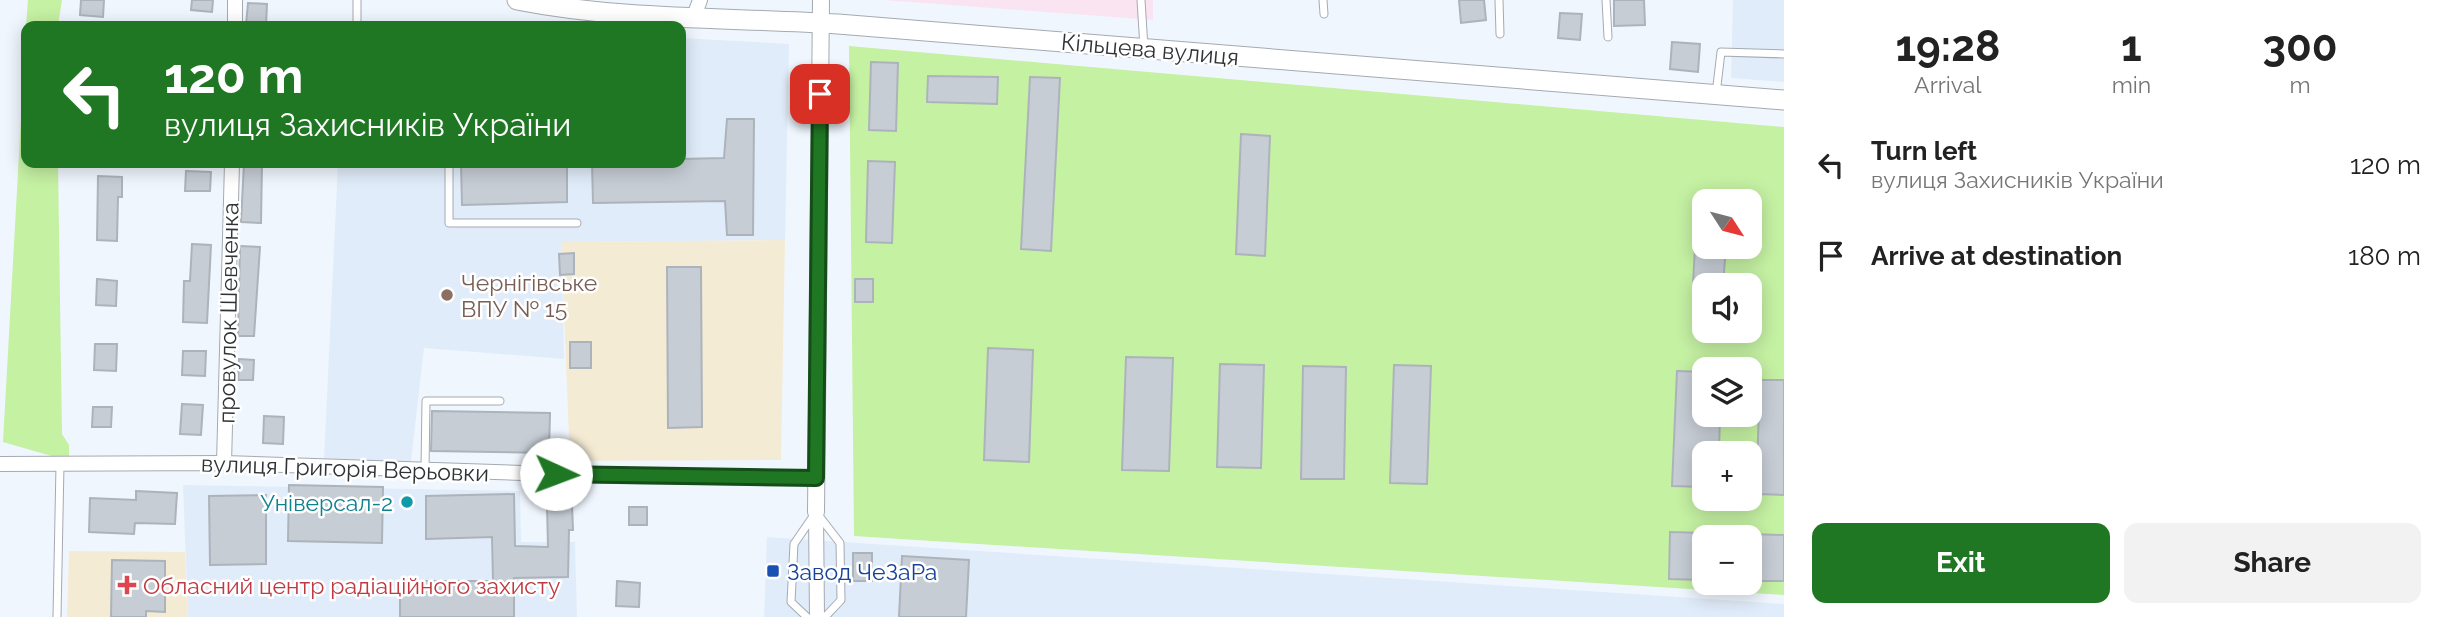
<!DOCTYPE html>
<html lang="en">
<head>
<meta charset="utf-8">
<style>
	body { margin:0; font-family:Raleway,sans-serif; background:#f2f2f2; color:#222; height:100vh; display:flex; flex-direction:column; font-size:26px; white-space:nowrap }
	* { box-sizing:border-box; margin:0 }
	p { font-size:23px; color:#767676 }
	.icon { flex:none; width:38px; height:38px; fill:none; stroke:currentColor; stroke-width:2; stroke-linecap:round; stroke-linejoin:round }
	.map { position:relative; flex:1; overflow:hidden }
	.details { display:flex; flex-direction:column; background:#fff; width:665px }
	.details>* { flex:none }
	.hud { position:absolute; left:21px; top:21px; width:665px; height:147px; border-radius:14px; box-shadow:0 4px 18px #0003; background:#1f7623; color:#fff; overflow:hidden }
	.needle { width:46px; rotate:126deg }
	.buttons { position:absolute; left:1692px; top:189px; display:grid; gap:14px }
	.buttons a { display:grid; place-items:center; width:70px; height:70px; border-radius:14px; background:#fff; box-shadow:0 4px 18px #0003; font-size:35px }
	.pin { position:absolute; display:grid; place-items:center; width:60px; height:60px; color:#fff; margin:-30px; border-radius:14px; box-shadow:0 4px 10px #0006 }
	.me { position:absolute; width:77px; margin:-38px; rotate:92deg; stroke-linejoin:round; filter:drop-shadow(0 0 5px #0008) }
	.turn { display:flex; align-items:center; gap:24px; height:147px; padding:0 28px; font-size:32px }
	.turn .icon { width:91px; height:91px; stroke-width:2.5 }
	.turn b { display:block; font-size:49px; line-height:60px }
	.eta { display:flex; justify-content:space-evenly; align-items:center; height:119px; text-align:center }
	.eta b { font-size:42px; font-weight:700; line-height:49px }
	.button { display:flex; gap:14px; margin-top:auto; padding:14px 28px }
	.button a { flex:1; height:80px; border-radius:14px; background:#1f7623; color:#fff; font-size:28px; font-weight:700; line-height:80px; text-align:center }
	.button a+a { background:#f2f2f2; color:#222 }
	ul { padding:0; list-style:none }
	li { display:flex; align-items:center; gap:21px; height:91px; padding:0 28px }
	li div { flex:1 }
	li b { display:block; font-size:26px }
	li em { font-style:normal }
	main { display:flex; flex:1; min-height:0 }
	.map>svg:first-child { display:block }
	.commercial { fill:#fae4f2 }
	.built { fill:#e1ecfa }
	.medical { fill:#f4ebd5 }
	.green { fill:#c5f1a3; fill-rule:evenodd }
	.building { fill:#c7cdd5; stroke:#adb3ba; stroke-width:2 }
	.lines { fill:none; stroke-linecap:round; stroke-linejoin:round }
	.service-casing { stroke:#a5aab1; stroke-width:9 }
	.minor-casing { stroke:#a5aab1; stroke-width:16 }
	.tertiary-casing { stroke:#a5aab1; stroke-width:18 }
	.secondary-casing { stroke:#a5aab1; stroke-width:21 }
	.service { stroke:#fff; stroke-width:7 }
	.minor { stroke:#fff; stroke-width:14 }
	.tertiary { stroke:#fff; stroke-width:16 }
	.secondary { stroke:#fff; stroke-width:19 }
	.route-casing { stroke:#144d17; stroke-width:18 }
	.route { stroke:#1f7623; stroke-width:12 }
	.education-dot { fill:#8d6e63; stroke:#fff; stroke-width:2.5 }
	.culture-dot { fill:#0f9aa8; stroke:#fff; stroke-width:2.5 }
	.transit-dot { fill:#1a4fb4; stroke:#fff; stroke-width:2.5 }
	.health-dot { fill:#e0444e; stroke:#fff; stroke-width:2.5 }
	.labels { text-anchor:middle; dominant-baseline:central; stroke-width:5; stroke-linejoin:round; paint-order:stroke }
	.street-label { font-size:23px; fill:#303335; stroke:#fff }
	.education-label { font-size:23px; fill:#785e54; stroke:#fff; text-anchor:start }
	.culture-label { font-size:23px; fill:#0d838f; stroke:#fff; text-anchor:end }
	.transit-label { font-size:23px; fill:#164399; stroke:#fff; text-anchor:start }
	.health-label { font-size:23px; fill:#be3a42; stroke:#fff; text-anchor:start }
</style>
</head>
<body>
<main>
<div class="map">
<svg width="1784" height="617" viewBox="0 0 1784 617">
	<rect width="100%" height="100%" fill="#f0f6fe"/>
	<path class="commercial" d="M883 0H1153V20Z"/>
	<g class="built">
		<path d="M1733 0H1784V82L1731 78Z"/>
		<path d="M681 38 789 44 785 240 562 242 564 359 424 348 411 461 324 459 338 163H681Z"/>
		<path d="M183 485 520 491 521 542H575L577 617H188Z"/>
		<path d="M767 537 1784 604V617H764Z"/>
	</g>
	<g class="medical">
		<path d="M785 240 781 460 570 461 561 242Z"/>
		<path d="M69 551 185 552 188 617H67Z"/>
	</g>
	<g class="green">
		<path d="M28 0H62L58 26H26Z"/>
		<path d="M26 28V163H58L62 434 69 445V461L3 442Z"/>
		<path d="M849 46 1784 127V595L854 536ZM1704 201H1750V247H1704ZM1704 285H1750V331H1704ZM1704 369H1750V415H1704ZM1704 453H1750V499H1704ZM1704 537H1750V583H1704Z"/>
	</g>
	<g class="building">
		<path d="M81 0H104L103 17 80 15Z"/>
		<path d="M192 0H213L212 12 191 10Z"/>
		<path d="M1459 0H1484L1486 20 1461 23Z"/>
		<path d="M1614 0H1644L1645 25 1614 26Z"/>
		<path d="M248 3 267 4 266 26 246 25Z"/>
		<path d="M1560 13 1582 14 1580 40 1558 38Z"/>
		<path d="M1672 42 1700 44 1698 72 1670 69Z"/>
		<path d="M871 62 898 63 896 131 869 130Z"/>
		<path d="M928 76 998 77 997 104 927 102Z"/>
		<path d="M1030 77 1060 78 1051 251 1021 249Z"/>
		<path d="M727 119H754L753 235H727L725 201 593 203 592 163H681V159L724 158Z"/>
		<path d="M1241 134 1270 136 1265 256 1236 254Z"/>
		<path d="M868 161 895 162 892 243 866 242Z"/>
		<path d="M244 163H262L261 223 241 222Z"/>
		<path d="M461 163H567V202L462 205Z"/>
		<path d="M186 171 211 172 210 191H185Z"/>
		<path d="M98 176 122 177V197H118L117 241 97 240Z"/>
		<path d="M192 244 211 245 207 323 183 322 184 281H190Z"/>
		<path d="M240 246 260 247 254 336H238Z"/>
		<path d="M1695 247H1726L1723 285 1693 284Z"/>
		<path d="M574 253V274L560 275 559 254Z"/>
		<path d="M667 267H701L702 427 668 428Z"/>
		<path d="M97 279 117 281 116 306 96 305Z"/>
		<rect x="855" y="279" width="18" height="23"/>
		<rect x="570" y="342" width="21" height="26"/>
		<path d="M95 344H117L116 371 94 370Z"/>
		<path d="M988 348 1033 350 1029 462 984 460Z"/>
		<path d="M183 351H206L205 376 182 375Z"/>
		<path d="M1126 357 1173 358 1169 471 1122 470Z"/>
		<path d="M239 359 254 360 253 380H238Z"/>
		<path d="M1220 364 1264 365 1261 468 1217 467Z"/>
		<path d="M1394 365 1431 366 1427 484 1390 483Z"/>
		<path d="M1303 366 1346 367 1344 479H1301Z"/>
		<path d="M1677 371 1704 372V415H1720L1719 453H1704V487L1672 486Z"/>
		<path d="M1760 380H1784V495L1756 494Z"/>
		<path d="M182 404 203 405 201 435 180 434Z"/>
		<path d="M93 407H112L111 427H92Z"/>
		<path d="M432 411 550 413 549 453 431 451Z"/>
		<path d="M264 416 284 417 283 444 263 443Z"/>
		<path d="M289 485 383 487 382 543 288 541Z"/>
		<path d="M136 491 177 493 175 524 135 523 134 534 89 532 90 498 136 500Z"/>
		<path d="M514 494 515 546 548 547 547 506 572 505 573 530H569L568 577 514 578V617H400V581H493L492 537 426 539V496Z"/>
		<path d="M266 495V564L210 565 209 496Z"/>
		<rect x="629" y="507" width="18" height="18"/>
		<path d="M1670 532 1704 533V580L1669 579Z"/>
		<path d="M1750 534 1784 535V581H1750Z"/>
		<rect x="853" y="553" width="19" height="28"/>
		<path d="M902 556 969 560 966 617H899Z"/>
		<path d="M112 560 165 561V612L146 611V617H111Z"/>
		<path d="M617 581 640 583 639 607 616 606Z"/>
	</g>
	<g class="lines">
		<defs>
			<g id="service">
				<path d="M357 0V26"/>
				<path d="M1141 0 1144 48"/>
				<path d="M1323 0 1324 14"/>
				<path d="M1499 0 1500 34"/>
				<path d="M1606 0 1608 37"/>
				<path d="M1716 94 1721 52 1784 54"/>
				<path d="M449 163V223H577"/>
				<path d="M425 469 426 401H500"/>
				<path d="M57 617 60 465"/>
				<path d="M807 617 791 602 794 544 816 512 840 543 841 600 825 617"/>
			</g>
			<g id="minor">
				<path d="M235 0V26"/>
				<path d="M693 19 700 0"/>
				<path d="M224 463 232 163"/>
				<path d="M0 464 224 463 612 476 816 478"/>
				<path d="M816 512 817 617"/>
			</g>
			<path id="tertiary" d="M816 512 821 0"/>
			<path id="secondary" d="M517 0C623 21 731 17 838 24L1784 100"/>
		</defs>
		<use href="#service" class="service-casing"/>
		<use href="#minor" class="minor-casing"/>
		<use href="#tertiary" class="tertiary-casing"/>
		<use href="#secondary" class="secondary-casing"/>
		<use href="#service" class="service"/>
		<use href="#minor" class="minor"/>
		<use href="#tertiary" class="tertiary"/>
		<use href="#secondary" class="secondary"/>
	</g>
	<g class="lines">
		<defs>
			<path id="route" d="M556 474 816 478 820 94"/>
		</defs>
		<use href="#route" class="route-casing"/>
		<use href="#route" class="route"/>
	</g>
	<circle class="education-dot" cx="447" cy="295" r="7"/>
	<circle class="culture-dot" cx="407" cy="502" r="7"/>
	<rect class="transit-dot" x="766" y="564" width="14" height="14" rx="3.5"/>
	<path class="health-dot" d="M123.5 574.5h7v7h7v7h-7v7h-7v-7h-7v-7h7z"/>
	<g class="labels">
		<g class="street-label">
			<text transform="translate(1150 49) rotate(5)">Кільцева вулиця</text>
			<text transform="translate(228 313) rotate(-89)">провулок Шевченка</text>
			<text transform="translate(345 468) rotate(2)">вулиця Григорія Верьовки</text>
		</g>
		<g class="education-label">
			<text x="461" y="282">Чернігівське<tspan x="461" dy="26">ВПУ № 15</tspan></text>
		</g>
		<g class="culture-label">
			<text x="393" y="502">Універсал-2</text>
		</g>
		<g class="transit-label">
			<text x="787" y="571">Завод ЧеЗаРа</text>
		</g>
		<g class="health-label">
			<text x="143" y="585">Обласний центр радіаційного захисту</text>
		</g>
	</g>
</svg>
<div class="buttons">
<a><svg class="needle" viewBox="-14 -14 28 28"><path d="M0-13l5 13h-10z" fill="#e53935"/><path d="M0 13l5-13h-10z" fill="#767676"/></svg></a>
<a><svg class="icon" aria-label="sound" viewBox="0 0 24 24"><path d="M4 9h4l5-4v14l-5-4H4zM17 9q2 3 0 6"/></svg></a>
<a><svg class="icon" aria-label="layers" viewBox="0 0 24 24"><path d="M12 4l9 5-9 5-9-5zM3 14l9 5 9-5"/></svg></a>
<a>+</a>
<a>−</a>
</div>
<div class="pin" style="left:820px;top:94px;background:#d93025"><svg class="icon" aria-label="arrive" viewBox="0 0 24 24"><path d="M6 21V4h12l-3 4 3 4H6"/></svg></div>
<svg class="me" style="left:556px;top:474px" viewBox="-20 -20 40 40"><circle r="19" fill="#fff"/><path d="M0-13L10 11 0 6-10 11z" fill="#1f7623"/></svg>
<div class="hud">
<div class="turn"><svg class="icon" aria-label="left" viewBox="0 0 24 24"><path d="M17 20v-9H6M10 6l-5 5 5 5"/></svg><div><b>120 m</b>вулиця Захисників України</div></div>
</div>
</div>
<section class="details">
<div class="eta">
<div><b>19:28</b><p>Arrival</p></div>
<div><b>1</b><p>min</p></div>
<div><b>300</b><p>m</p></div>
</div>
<ul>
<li><svg class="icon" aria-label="left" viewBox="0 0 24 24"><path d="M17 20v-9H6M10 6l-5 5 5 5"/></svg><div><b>Turn left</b><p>вулиця Захисників України</p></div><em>120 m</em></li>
<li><svg class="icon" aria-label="arrive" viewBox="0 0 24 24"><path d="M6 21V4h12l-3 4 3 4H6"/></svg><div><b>Arrive at destination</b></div><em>180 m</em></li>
</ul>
<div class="button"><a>Exit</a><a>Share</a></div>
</section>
</main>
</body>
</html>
